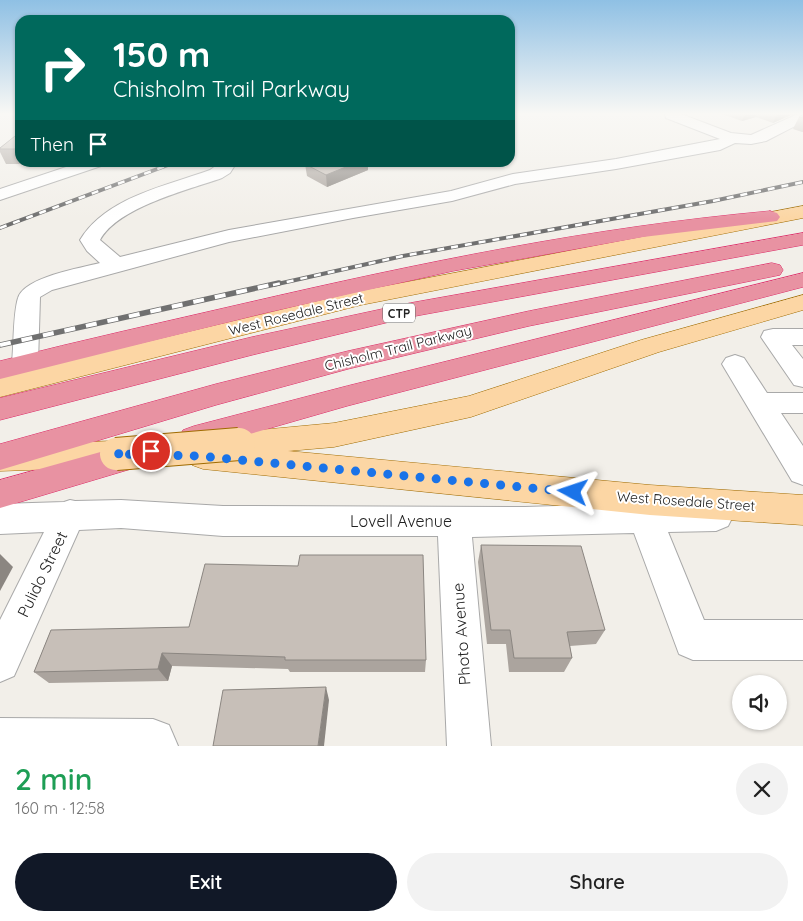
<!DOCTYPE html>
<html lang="en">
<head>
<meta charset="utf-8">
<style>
	body { margin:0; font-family:Quicksand,sans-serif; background:#f2f2f2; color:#222; height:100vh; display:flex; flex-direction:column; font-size:19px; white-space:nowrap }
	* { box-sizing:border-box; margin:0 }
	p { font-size:16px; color:#767676 }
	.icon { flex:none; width:28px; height:28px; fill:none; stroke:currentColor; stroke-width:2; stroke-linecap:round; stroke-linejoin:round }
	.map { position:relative; height:746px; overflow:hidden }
	.drawer { display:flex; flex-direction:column; background:#fff; flex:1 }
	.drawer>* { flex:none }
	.top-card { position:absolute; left:15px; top:15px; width:500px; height:152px; border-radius:15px; box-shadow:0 1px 4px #0004; background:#00695c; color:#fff; overflow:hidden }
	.fabs { position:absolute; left:732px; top:675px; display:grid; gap:10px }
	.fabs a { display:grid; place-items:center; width:55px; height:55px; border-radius:50%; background:#fff; box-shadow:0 1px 4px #0004; font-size:25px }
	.pin { position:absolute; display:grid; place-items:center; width:42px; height:42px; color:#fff; margin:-21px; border:2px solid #fff; border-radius:50%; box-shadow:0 1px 5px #0007 }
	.me { position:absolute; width:55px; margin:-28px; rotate:275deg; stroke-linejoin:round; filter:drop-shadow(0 0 4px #0008) }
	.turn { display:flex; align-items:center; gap:18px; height:105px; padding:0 15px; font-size:22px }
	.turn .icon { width:65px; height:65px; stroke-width:2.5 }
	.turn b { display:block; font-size:35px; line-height:42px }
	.then { display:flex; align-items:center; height:48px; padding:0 15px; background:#0003; gap:10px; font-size:19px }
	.round { display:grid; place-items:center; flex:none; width:52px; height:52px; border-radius:26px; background:#f2f2f2 }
	.head { display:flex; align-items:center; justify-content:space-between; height:85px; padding:0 15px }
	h1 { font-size:30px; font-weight:600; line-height:38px; color:#1e9e55 }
	.cta { display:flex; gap:10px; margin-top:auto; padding:10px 15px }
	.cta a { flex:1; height:58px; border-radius:30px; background:#111827; color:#fff; font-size:20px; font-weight:600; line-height:58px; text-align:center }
	.cta a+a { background:#f2f2f2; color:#222 }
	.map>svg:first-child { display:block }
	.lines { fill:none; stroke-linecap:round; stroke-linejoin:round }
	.minor-casing { stroke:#a9a9a9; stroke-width:2 }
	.major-casing { stroke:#a06b00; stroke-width:1 }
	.highway-casing { stroke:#dc2a67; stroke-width:1 }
	.minor { fill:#fff; fill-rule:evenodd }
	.major { fill:#fcd6a4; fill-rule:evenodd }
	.highway { fill:#e892a2; fill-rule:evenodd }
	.rail-far1-casing { stroke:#707070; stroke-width:4 }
	.rail-casing { stroke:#707070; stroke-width:5.5 }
	.rail-far1 { stroke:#fff; stroke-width:2.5; stroke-dasharray:7; stroke-linecap:butt }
	.rail { stroke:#fff; stroke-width:4; stroke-dasharray:11; stroke-linecap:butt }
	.major-bridge-casing { stroke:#a06b00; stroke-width:34; stroke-linecap:butt }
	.major-bridge { stroke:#fcd6a4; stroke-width:32 }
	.wall { fill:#aba49e }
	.shaded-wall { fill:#8b8681 }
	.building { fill:#c7bfb8; stroke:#8b8681 }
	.route { stroke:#1a73e8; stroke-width:9; stroke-dasharray:0 16.2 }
	.labels { text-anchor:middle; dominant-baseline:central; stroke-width:4; stroke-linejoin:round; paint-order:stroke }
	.shield { fill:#fff; stroke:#646464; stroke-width:1 }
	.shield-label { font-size:12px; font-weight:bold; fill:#222 }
	.street-label { font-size:14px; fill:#222; stroke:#fff }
	.near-street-label { font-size:16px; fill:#222; stroke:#fff }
</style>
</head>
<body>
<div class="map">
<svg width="803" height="746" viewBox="0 0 803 746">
	<rect width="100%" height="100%" fill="#f2efe9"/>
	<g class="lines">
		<defs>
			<g id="minor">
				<path d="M665 114H681L731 133 751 135 798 114H803V122L766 141 751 144 735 143 720 150 616 169 515 184 452 201 353 218 229 242 52 290 40 297 38 363 34 369 25 372 16 369 12 363C14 345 13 314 18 298 24 277 81 268 100 263L87 251 80 240C106 197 166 186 210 170L221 162H237L230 173 222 178C188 190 118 207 100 240L120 257 229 230 451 191 513 174 616 159 720 139 666 118Z"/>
				<path d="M81 162H106L104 165 0 200V189Z"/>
				<path d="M773 329H803V345H792L803 359V387L794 385 761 337 764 331Z"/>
				<path d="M735 355 744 358 767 393H803V413H781L803 446V485L792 481 722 364 726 358Z"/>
				<path d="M70 500 75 501 121 500 223 506 525 507 716 501 728 506 733 516 728 526 716 531 668 532 704 620H803V660H693L679 654 634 533 472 537 491 746H447L438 536H223L121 528 79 530 14 676 0 682V620L44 532 0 534V504L64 502Z"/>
				<path d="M0 718 153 719 169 725 178 746H0Z"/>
			</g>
			<g id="major">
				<path d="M803 206V218L361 305 0 397V377L360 291Z"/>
				<path d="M803 295V310L659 352 471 417 334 447 288 451 650 485 803 495V525L650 515 203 469 192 465 187 456 192 447 203 443 224 445 228 435 239 432 334 423 469 396 641 340Z"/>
				<path d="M116 441 127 445 132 454 127 463 116 467 0 471V445Z"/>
			</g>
			<g id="highway">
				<path d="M770 211 777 213 780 217 777 221 643 237 453 271 265 313 0 379V361C82 340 164 322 246 303 419 263 593 227 770 211Z"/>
				<path d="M803 233V245L410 317 252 355 0 420V398L252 337 410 303Z"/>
				<path d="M772 263 780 265 783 270 780 275 529 326 348 369 216 405 0 470V444L216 384 348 351 529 311Z"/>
				<path d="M803 273V287L347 406 194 450 183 446 179 438 183 430 194 426 347 386Z"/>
				<path d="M140 441 151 445 156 454 151 463 0 508V480Z"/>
			</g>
		</defs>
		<use href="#minor" class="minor-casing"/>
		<use href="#major" class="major-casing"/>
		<use href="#highway" class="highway-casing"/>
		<use href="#minor" class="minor"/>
		<use href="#major" class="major"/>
		<use href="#highway" class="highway"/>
		<defs>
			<g id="rail-far1">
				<path d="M0 228 176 162"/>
				<path d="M273 285 403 256 713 201 803 182"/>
			</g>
			<path id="rail" d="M0 345 279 283"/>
		</defs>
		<use href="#rail-far1" class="rail-far1-casing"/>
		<use href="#rail" class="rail-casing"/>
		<use href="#rail-far1" class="rail-far1"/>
		<use href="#rail" class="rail"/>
		<defs>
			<path id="major-bridge" d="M116 454 239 444"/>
		</defs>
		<use href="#major-bridge" class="major-bridge-casing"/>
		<use href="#major-bridge" class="major-bridge"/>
	</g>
	<g class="wall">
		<path d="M722 114H793L773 123 756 117 742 121Z"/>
		<path d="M803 114V132H802L793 129 799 117Z"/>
		<path d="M20 132V162H62L60 164H6L0 152V148Z"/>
		<path d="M311 162H368V170L327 187 307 176 305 164Z"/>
		<path d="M481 545 605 630 596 644 570 646 572 658 564 672H509L506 644H487L478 562Z"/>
		<path d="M51 630 426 660 425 672H290L288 669 172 666 168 681 49 683 34 672Z"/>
	</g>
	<g class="shaded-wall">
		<path d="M745 114H757L756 117 742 121Z"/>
		<path d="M777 114H793L773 123Z"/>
		<path d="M358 162H368V170L327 187 326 175Z"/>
		<path d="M0 554 13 567 0 591Z"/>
		<path d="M162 653 172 666 168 681 158 669Z"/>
		<path d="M326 687 329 700 324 746H318Z"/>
	</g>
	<g class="building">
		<path d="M803 114V118L799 117Z"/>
		<path d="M20 132V149H0V148Z"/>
		<path d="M311 162H358L326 175 305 164Z"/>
		<path d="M481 545 581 546 605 630 567 632 572 658H514L510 630H491Z"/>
		<path d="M300 555H423L426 660H285V657L162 653 158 669 34 672 51 630 189 627 205 564 298 566Z"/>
		<path d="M326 687 318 746H213L223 690Z"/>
	</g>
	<linearGradient id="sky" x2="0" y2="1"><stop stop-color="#8fc0e4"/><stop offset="0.52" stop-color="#f9f8f5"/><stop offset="1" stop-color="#f9f8f5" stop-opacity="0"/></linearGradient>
	<rect width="803" height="219" fill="url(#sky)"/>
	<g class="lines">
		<path class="route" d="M151 451 116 454 199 456 573 492"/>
	</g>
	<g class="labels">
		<rect class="shield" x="383" y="303.5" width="32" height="19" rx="4"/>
		<g class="shield-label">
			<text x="399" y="313">CTP</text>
		</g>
		<g class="street-label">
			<text transform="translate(296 314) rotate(-14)">West Rosedale Street</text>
			<text transform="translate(398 348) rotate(-14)">Chisholm Trail Parkway</text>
			<text transform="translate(686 501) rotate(4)">West Rosedale Street</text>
		</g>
		<g class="near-street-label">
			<text x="401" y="521">Lovell Avenue</text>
			<text transform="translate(42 574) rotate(-64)">Pulido Street</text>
			<text transform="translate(461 634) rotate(-94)">Photo Avenue</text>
		</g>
	</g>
</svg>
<div class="fabs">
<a><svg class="icon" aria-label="sound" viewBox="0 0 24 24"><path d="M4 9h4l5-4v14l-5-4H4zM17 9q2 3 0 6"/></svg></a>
</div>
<div class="pin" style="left:151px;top:451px;background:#d93025"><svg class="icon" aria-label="arrive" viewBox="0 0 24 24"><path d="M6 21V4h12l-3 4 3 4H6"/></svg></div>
<svg class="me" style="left:573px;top:492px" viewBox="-20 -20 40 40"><path d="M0-17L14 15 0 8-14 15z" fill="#1a73e8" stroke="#fff" stroke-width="4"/></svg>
<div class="top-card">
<div class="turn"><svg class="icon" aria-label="right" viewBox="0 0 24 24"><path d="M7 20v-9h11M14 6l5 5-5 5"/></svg><div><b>150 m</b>Chisholm Trail Parkway</div></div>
<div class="then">Then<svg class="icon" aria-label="arrive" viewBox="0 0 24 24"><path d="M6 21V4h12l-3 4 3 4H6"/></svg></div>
</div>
</div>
<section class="drawer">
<div class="head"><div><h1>2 min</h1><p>160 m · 12:58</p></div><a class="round"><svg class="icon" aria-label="close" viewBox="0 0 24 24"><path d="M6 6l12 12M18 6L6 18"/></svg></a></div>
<div class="cta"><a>Exit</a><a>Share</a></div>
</section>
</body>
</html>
